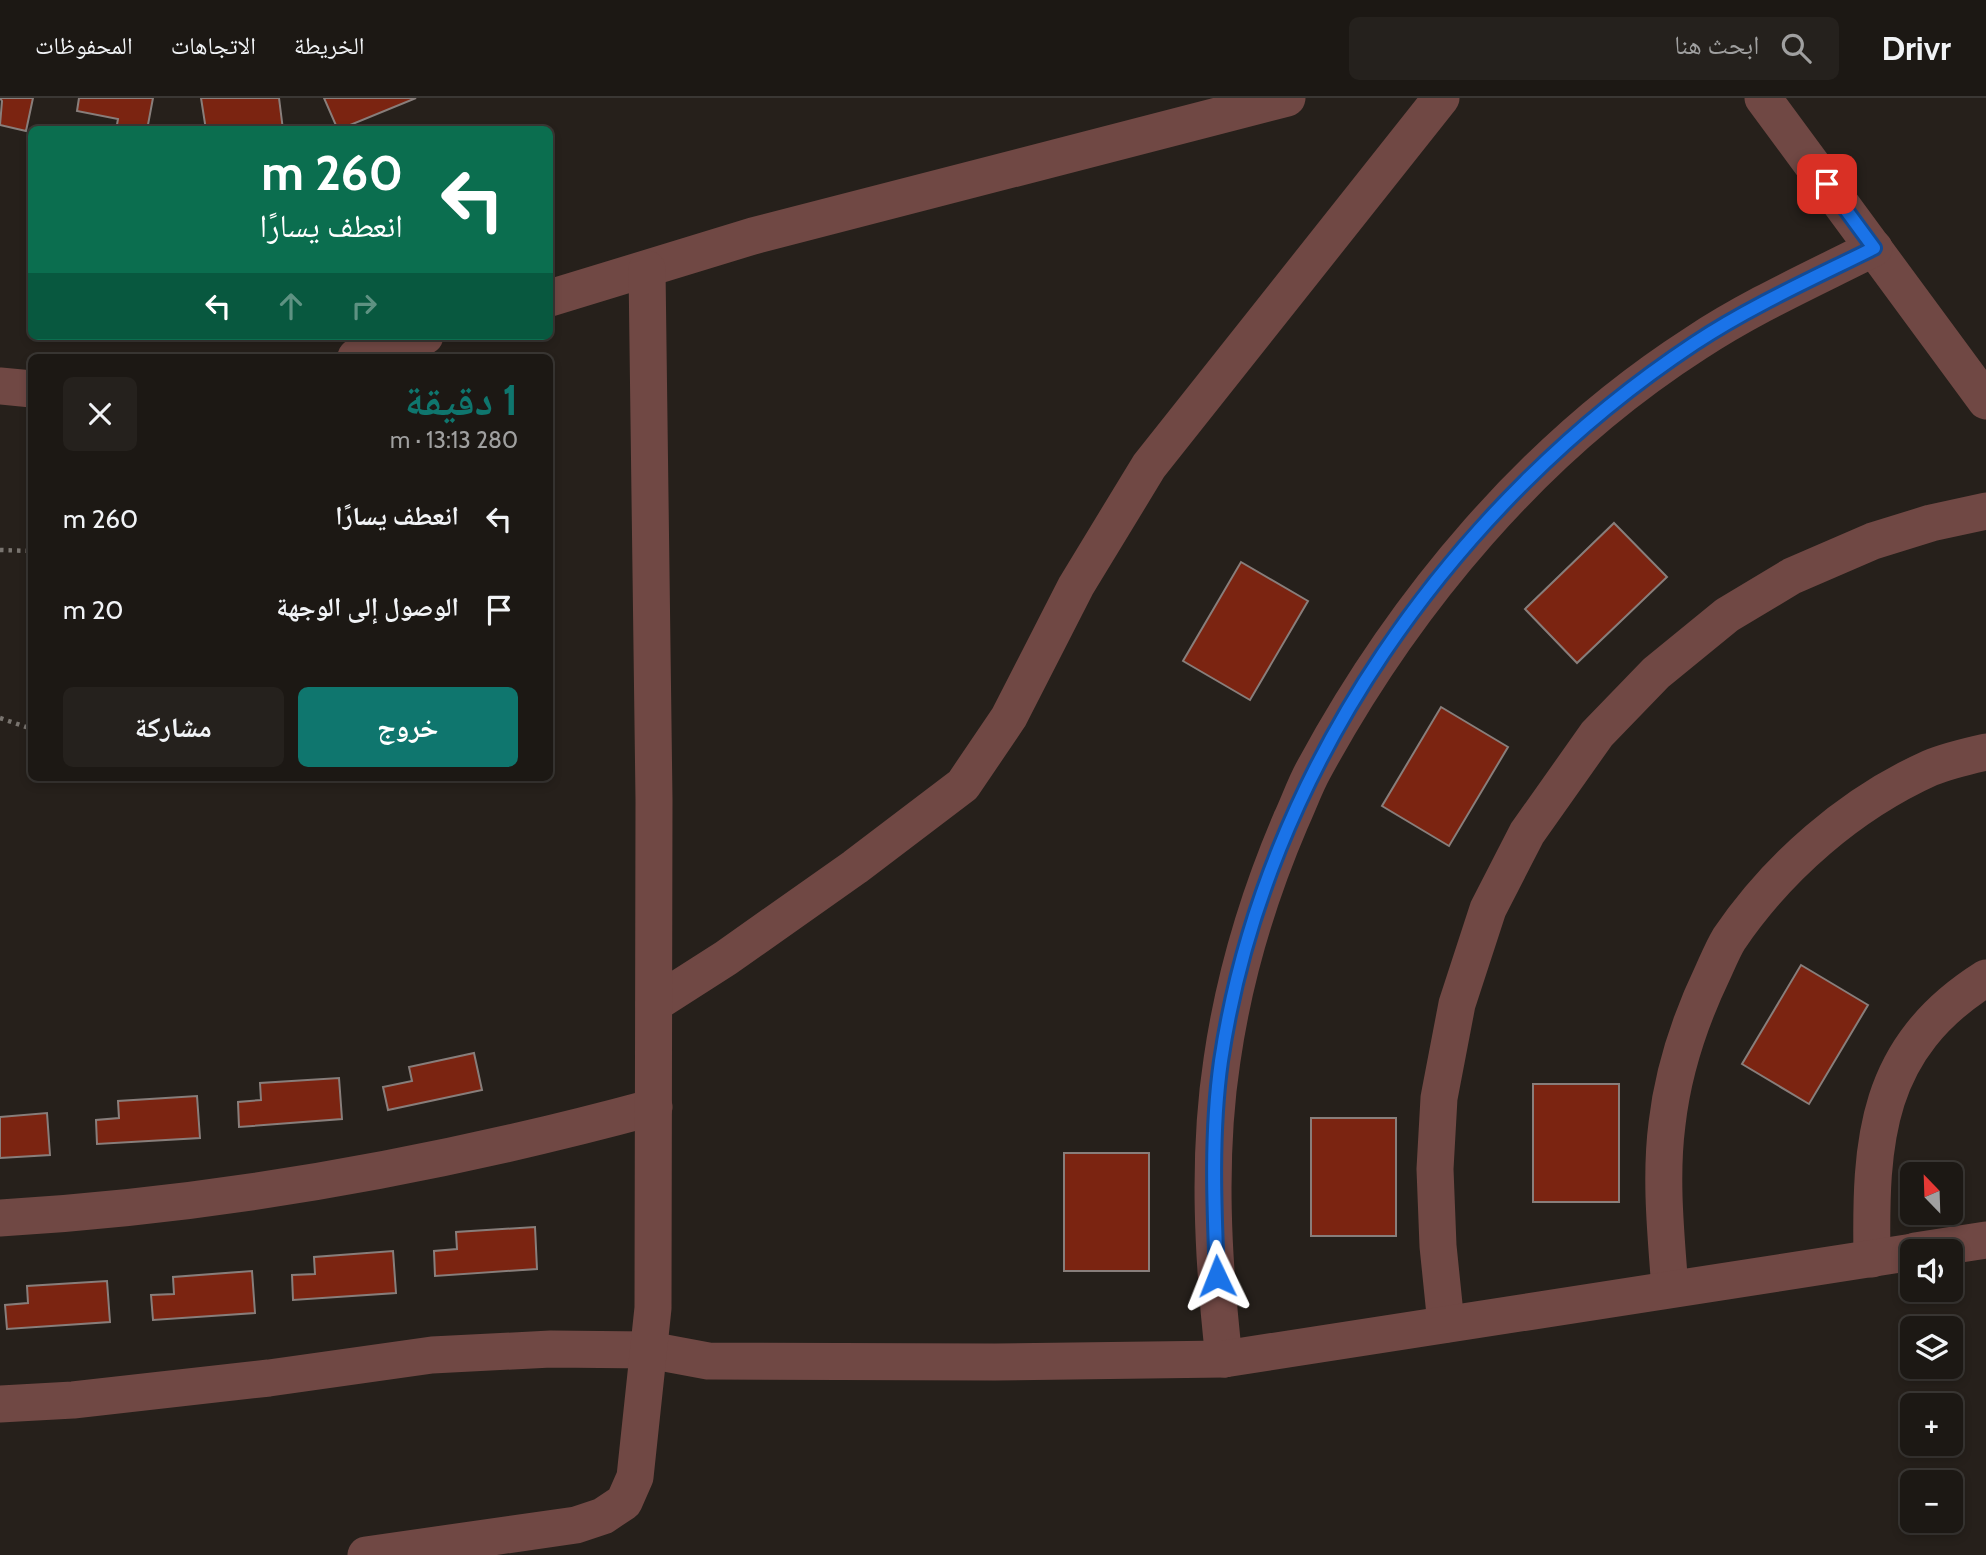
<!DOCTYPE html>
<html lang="ar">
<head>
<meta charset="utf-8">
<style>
	body { margin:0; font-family:Cabin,"Noto Naskh Arabic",sans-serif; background:#25211d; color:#f1f3f6; direction:rtl; height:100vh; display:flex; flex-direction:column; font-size:26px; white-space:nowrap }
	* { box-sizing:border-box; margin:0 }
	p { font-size:23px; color:#a0a0a0 }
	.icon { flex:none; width:38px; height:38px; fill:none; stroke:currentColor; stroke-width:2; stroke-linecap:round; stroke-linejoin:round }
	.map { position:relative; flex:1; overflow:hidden; direction:ltr }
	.drawer { position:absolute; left:28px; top:256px; width:525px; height:427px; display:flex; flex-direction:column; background:#1c1814; border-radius:10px; box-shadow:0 4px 10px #0003,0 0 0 2px #3a3734; direction:rtl }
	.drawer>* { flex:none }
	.banner { position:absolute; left:28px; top:28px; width:525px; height:214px; border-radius:10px; box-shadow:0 4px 10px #0003,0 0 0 2px #3a3734; direction:rtl; background:#0b6e4f; color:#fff; overflow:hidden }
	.needle { width:46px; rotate:337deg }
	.fabs { position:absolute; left:1900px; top:1064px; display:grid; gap:14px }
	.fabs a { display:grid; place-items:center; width:63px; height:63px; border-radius:10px; background:#1c1814; box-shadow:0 4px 10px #0003,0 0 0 2px #3a3734; font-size:35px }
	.pin { position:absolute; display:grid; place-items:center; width:60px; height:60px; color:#fff; margin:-30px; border-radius:14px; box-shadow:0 4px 10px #0006 }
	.me { position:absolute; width:77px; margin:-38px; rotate:358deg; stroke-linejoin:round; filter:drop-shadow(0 0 5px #0008) }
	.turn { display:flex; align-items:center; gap:24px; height:147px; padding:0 35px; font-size:32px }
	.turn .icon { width:91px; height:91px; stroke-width:2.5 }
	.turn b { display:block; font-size:49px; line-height:60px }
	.lanes { display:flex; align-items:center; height:66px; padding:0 35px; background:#0003; justify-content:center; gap:35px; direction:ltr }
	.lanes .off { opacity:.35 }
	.round { display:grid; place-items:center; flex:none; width:74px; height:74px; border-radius:10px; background:#25211d }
	.head { display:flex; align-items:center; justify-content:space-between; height:119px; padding:0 35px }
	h1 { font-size:42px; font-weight:700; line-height:52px; color:#0f766e }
	.primary-button { display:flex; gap:14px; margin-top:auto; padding:14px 35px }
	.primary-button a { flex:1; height:80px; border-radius:10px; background:#0f766e; color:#fff; font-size:28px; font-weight:700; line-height:80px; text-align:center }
	.primary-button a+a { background:#25211d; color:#f1f3f6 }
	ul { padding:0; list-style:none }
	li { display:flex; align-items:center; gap:21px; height:91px; padding:0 35px }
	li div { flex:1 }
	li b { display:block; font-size:26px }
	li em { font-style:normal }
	header { display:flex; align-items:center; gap:42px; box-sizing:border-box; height:98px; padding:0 35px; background:#1c1814; border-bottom:2px solid #3a3734 }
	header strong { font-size:33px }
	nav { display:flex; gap:38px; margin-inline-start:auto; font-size:24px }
	.search { width:490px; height:63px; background:#25211d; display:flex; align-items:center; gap:18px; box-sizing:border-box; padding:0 24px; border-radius:10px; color:#a0a0a0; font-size:26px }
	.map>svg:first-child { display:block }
	.building { fill:#7b2411; stroke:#887e7b; stroke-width:2 }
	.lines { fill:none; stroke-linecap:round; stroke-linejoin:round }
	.path { stroke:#79746f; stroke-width:4.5; stroke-dasharray:3.5 5; stroke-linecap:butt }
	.minor { stroke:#704844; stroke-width:37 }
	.route-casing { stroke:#114b97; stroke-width:18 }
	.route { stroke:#1a73e8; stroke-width:12 }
</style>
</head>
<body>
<header>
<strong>Drivr</strong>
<div class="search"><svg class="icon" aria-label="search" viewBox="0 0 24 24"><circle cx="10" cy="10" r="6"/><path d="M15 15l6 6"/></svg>ابحث هنا</div>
<nav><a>الخريطة</a><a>الاتجاهات</a><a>المحفوظات</a></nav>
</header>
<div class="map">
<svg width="1986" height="1457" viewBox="0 0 1986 1457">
	<rect width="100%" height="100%" fill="#26201b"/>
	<g class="building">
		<path d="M0 0H33L26 33 0 27 2 3Z"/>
		<path d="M79 0H153L147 32H116L118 21 77 13Z"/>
		<path d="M201 0H279L283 32H232V29L206 32Z"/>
		<path d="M324 0H416L338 32Z"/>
		<path d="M1614 425 1667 479 1577 565 1525 511Z"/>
		<path d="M1241 464 1308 503 1250 602 1183 563Z"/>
		<path d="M1441 609 1508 649 1449 748 1382 708Z"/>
		<path d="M1801 867 1868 907 1809 1006 1742 966Z"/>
		<path d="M474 955 482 992 388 1012 383 989 412 983 409 969Z"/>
		<path d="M339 980 342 1021 239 1029 238 1004 261 1002 260 985Z"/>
		<rect x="1533" y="986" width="86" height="118"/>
		<path d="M197 998 200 1040 97 1046 96 1022 119 1020 118 1003Z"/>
		<path d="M47 1015 50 1057 0 1060V1019Z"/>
		<rect x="1311" y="1020" width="85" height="118"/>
		<rect x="1064" y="1055" width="85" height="118"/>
		<path d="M535 1129 537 1171 435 1178 434 1153 457 1151 456 1134Z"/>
		<path d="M393 1153 396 1195 293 1202 292 1177 315 1176 314 1159Z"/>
		<path d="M252 1173 255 1215 153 1222 151 1197 174 1196 173 1179Z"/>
		<path d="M107 1183 110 1224 7 1231 5 1207 28 1205 27 1188Z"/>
	</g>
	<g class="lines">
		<g class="path">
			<path d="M0 452 32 453"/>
			<path d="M0 620 32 631"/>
		</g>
		<g class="minor">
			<path d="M1763 0 1986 303"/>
			<path d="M550 200 753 138 1287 0"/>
			<path d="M356 259 425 238"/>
			<path d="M0 288 32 291"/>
			<path d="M654 906 726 860 855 769 963 687 1009 619 1076 488 1149 368 1441 0"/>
			<path d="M0 1120C221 1107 440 1067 654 1009"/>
			<path d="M1915 1153 1986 1142"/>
			<path d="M1872 1161C1870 1042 1875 950 1986 880"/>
			<path d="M1670 1191C1666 1137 1660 1080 1667 1026 1673 973 1690 922 1713 874 1718 863 1723 851 1729 841 1778 769 1850 706 1930 670 1947 663 1968 658 1986 654"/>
			<path d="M1446 1226 1438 1148 1435 1071 1439 1000 1457 906 1488 811 1527 735 1597 636 1656 575 1727 517 1792 478 1873 443 1931 425 1986 413"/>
			<path d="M1224 1261C1213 1163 1207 1060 1222 962 1234 879 1258 799 1291 722 1299 705 1305 687 1314 671 1405 503 1534 349 1696 245 1752 208 1815 180 1874 150"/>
			<path d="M0 1306 73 1302 269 1280 432 1257 551 1251 649 1252 708 1263 995 1264 1224 1261 1913 1154"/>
			<path d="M366 1457 576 1427 603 1418 624 1404 635 1379 653 1210 654 702 647 171"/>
		</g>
	</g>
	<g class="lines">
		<defs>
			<path id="route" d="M1217 1178C1214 1107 1211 1034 1221 963 1264 673 1453 405 1695 245 1751 208 1814 180 1874 150L1827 86"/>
		</defs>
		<use href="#route" class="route-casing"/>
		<use href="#route" class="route"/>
	</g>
</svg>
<div class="fabs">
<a><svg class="needle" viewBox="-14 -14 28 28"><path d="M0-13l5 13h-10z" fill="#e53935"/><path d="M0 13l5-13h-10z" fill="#a0a0a0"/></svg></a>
<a><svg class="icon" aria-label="sound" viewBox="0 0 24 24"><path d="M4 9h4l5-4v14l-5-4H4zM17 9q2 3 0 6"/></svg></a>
<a><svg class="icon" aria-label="layers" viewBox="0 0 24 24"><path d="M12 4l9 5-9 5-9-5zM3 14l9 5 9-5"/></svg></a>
<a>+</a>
<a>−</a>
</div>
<div class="pin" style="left:1827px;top:86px;background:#d93025"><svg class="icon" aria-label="arrive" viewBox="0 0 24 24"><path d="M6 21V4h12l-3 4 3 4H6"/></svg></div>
<svg class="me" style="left:1217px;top:1178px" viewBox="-20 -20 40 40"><path d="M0-17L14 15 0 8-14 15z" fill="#1a73e8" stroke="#fff" stroke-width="4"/></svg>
<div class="banner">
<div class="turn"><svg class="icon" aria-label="left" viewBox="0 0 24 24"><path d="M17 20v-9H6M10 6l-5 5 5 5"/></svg><div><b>260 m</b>انعطف يسارًا</div></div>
<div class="lanes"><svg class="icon" aria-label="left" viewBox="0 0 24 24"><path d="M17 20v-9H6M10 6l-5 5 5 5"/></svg><svg class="icon off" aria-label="ahead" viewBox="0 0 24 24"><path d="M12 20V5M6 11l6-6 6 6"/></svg><svg class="icon off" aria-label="right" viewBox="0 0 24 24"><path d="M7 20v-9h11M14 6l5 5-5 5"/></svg></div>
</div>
<section class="drawer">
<div class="head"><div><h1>1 دقيقة</h1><p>280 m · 13:13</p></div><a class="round"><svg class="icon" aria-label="close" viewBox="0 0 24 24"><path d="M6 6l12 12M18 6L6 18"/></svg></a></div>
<ul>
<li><svg class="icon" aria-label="left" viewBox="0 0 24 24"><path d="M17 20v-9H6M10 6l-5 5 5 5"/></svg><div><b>انعطف يسارًا</b></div><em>260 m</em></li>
<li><svg class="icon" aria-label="arrive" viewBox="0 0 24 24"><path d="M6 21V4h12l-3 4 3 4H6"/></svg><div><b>الوصول إلى الوجهة</b></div><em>20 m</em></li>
</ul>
<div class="primary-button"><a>خروج</a><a>مشاركة</a></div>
</section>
</div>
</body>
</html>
